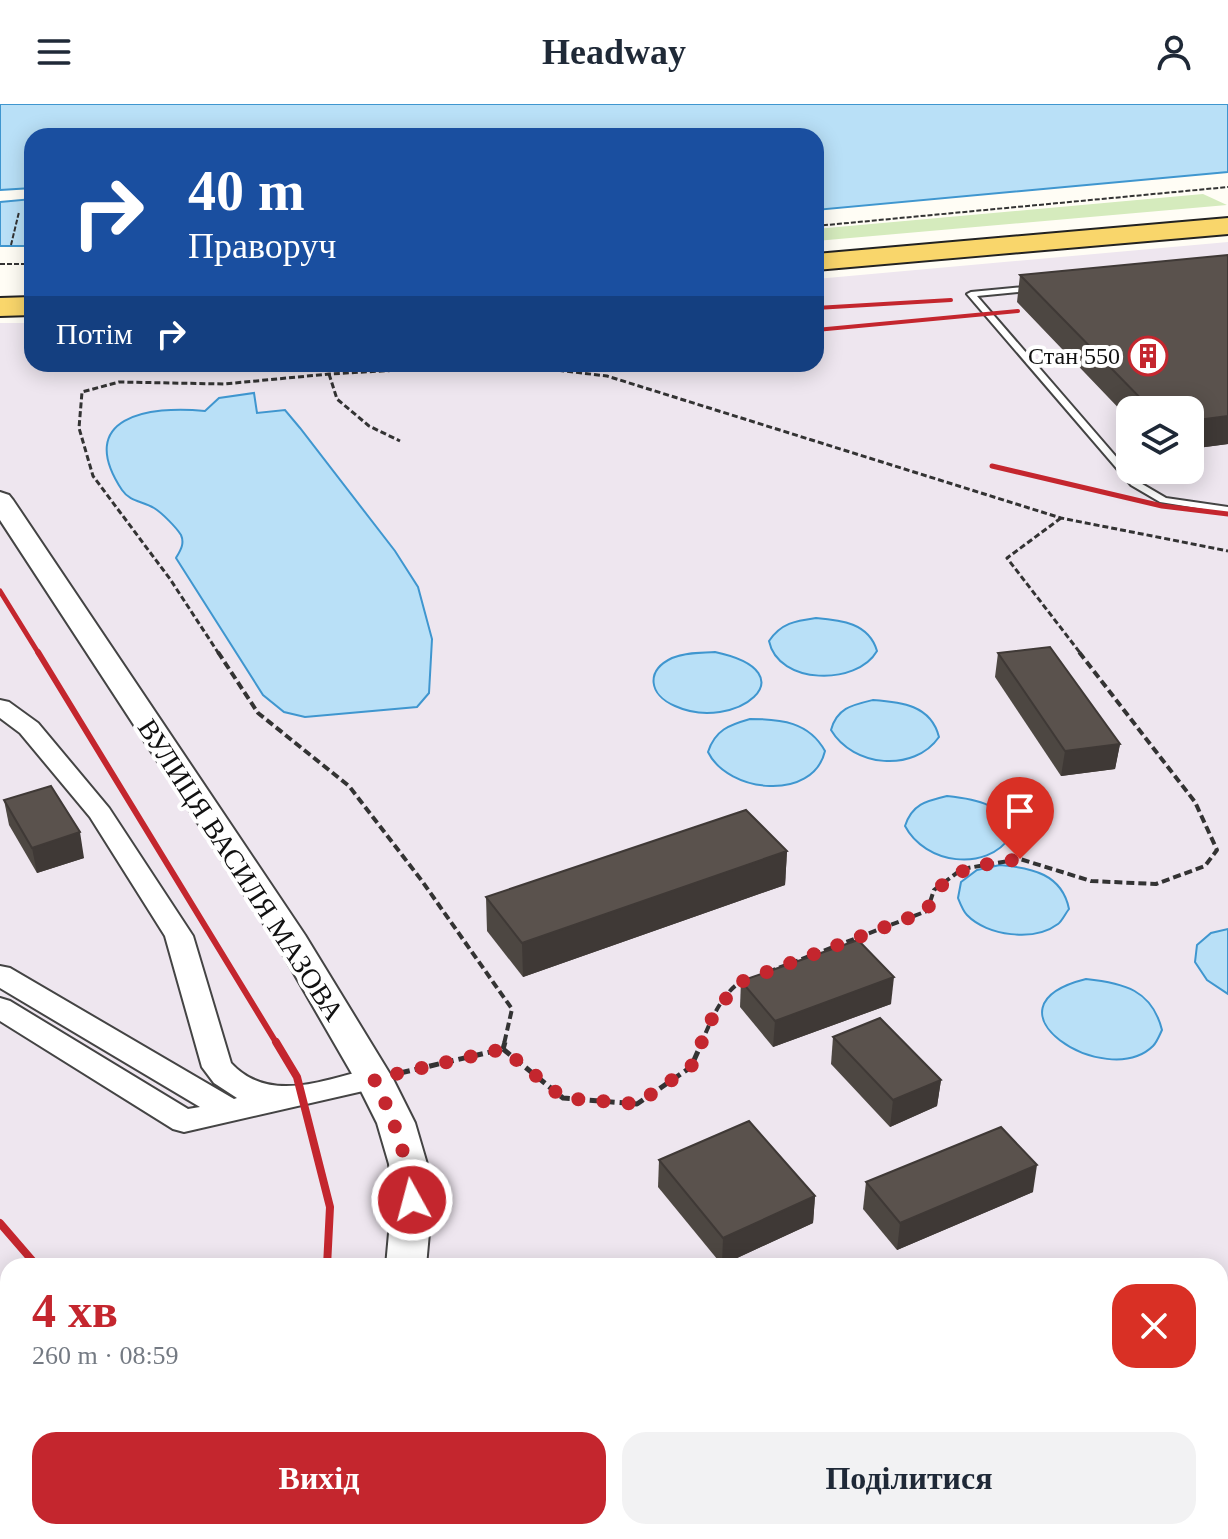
<!DOCTYPE html>
<html lang="uk">
<head>
<meta charset="utf-8">
<style>
	body { margin:0; font-family:Georgia,serif; background:#f2f2f3; color:#1f2937; height:100vh; display:flex; flex-direction:column; font-size:30px; white-space:nowrap }
	* { box-sizing:border-box; margin:0 }
	p { font-size:26px; color:#747a83 }
	.icon { flex:none; width:44px; height:44px; fill:none; stroke:currentColor; stroke-width:2; stroke-linecap:round; stroke-linejoin:round }
	.map { position:relative; flex:1; overflow:hidden }
	.sheet { position:absolute; left:0px; top:1154px; width:1228px; height:282px; display:flex; flex-direction:column; background:#fff; border-radius:24px 24px 0 0; box-shadow:0 4px 20px #0003 }
	.sheet>* { flex:none }
	.guide { position:absolute; left:24px; top:24px; width:800px; height:244px; border-radius:24px; box-shadow:0 4px 20px #0003; background:#1a4fa0; color:#fff; overflow:hidden }
	.controls { position:absolute; left:1116px; top:292px; display:grid; gap:16px }
	.controls a { display:grid; place-items:center; width:88px; height:88px; border-radius:16px; background:#fff; box-shadow:0 4px 20px #0003; font-size:40px }
	.pin { position:absolute; display:grid; place-items:center; width:68px; height:68px; color:#fff; margin:-82px -34px; border-radius:50% 50% 50% 0; rotate:-45deg; box-shadow:0 0 8px #0007 }
	.pin .icon { rotate:45deg }
	.me { position:absolute; width:88px; margin:-44px; rotate:353deg; stroke-linejoin:round; filter:drop-shadow(0 0 6px #0008) }
	.turn { display:flex; align-items:center; gap:28px; height:168px; padding:0 32px; font-size:36px }
	.turn .icon { width:104px; height:104px; stroke-width:2.5 }
	.turn b { display:block; font-size:56px; line-height:68px }
	.then { display:flex; align-items:center; height:76px; padding:0 32px; background:#0003; gap:16px; font-size:30px }
	.round { display:grid; place-items:center; flex:none; width:84px; height:84px; border-radius:24px; background:#f2f2f3 }
	.summary { display:flex; align-items:center; justify-content:space-between; height:136px; padding:0 32px }
	h1 { font-size:48px; font-weight:600; line-height:60px; color:#c4262e }
	.button { display:flex; gap:16px; margin-top:auto; padding:16px 32px }
	.button a { flex:1; height:92px; border-radius:24px; background:#c4262e; color:#fff; font-size:32px; font-weight:600; line-height:92px; text-align:center }
	.button a+a { background:#f2f2f3; color:#1f2937 }
	header { display:flex; justify-content:space-between; align-items:center; height:104px; padding:0 32px; background:#fff; font-size:36px; font-weight:600 }
	.map>svg:first-child { display:block }
	.industrial { fill:#eee6ef; fill-rule:evenodd }
	.green { fill:#d5ebbd }
	.water { fill:#b9e0f7; stroke:#3f96cf; stroke-width:2 }
	.lines { fill:none; stroke-linecap:round; stroke-linejoin:round }
	.stream { stroke:#3f96cf; stroke-width:9 }
	.service-casing { stroke:#444; stroke-width:4 }
	.minor-casing { stroke:#444; stroke-width:4 }
	.tertiary-casing { stroke:#444; stroke-width:4 }
	.primary-casing { stroke:#222; stroke-width:4 }
	.path-far3 { stroke:#333; stroke-width:2; stroke-dasharray:5 2; stroke-linecap:butt }
	.path-far2 { stroke:#333; stroke-width:3; stroke-dasharray:6 3; stroke-linecap:butt }
	.path-far1 { stroke:#333; stroke-width:4; stroke-dasharray:8 4; stroke-linecap:butt }
	.path { stroke:#333; stroke-width:5; stroke-dasharray:10 5; stroke-linecap:butt }
	.service { fill:#fff; fill-rule:evenodd }
	.minor { fill:#fff; fill-rule:evenodd }
	.tertiary { fill:#fff; fill-rule:evenodd }
	.primary { fill:#f9d66b; fill-rule:evenodd }
	.rail-far3 { stroke:#c4262e; stroke-width:4 }
	.rail-far2 { stroke:#c4262e; stroke-width:5 }
	.rail-far1 { stroke:#c4262e; stroke-width:6 }
	.rail { stroke:#c4262e; stroke-width:8 }
	.wall { fill:#4d4742 }
	.shaded-wall { fill:#3f3936 }
	.building { fill:#5a524d; stroke:#3f3936; stroke-width:2 }
	.route { stroke:#c4262e; stroke-width:14; stroke-dasharray:0 25.2 }
	.labels { text-anchor:middle; dominant-baseline:central; stroke-width:8; stroke-linejoin:round; paint-order:stroke }
	.far-poi-label { font-size:24px; fill:#111; stroke:#fff; text-anchor:end }
	.street-label { font-size:28px; fill:#111; stroke:#fff }
</style>
</head>
<body>
<header><svg class="icon" aria-label="menu" viewBox="0 0 24 24"><path d="M4 6h16M4 12h16M4 18h16"/></svg>Headway<svg class="icon" aria-label="person" viewBox="0 0 24 24"><circle cx="12" cy="8" r="4"/><path d="M4 21q1-7 8-7t8 7"/></svg></header>
<div class="map">
<svg width="1228" height="1435" viewBox="0 0 1228 1435">
	<rect width="100%" height="100%" fill="#fffdf5"/>
	<path class="industrial" d="M1228 138V1435H0V219H32V260H816V175ZM1130 306H1190V366H1130ZM8 1162H1220V1428H8Z"/>
	<path class="green" d="M1203 90 1227 101 816 137V125Z"/>
	<g class="water">
		<path d="M0 0H1228V68L816 106V32H32V84L0 86Z"/>
		<path d="M32 95V142H0V98Z"/>
		<path d="M254 289 257 309 285 306 300 324 395 447 418 483 432 535 429 589 417 603 305 613 284 608 263 591 176 454C180 447 185 440 181 431 176 423 162 409 154 404 143 397 130 398 122 386 74 313 149 301 205 307L219 294Z"/>
		<path d="M816 514C841 516 869 519 877 547 857 582 778 581 769 537 781 519 795 517 816 514Z"/>
		<path d="M715 548C813 569 734 629 675 602 649 591 645 567 672 554 686 548 701 549 715 548Z"/>
		<path d="M873 596C901 598 931 601 939 633 914 669 853 663 831 626 837 604 852 601 873 596Z"/>
		<path d="M750 615C781 615 809 618 825 647 813 698 728 689 708 648 715 626 729 621 750 615Z"/>
		<path d="M947 692C976 695 1006 700 1011 732 986 769 925 760 905 722 912 700 926 697 947 692Z"/>
		<path d="M1000 761C1032 764 1062 770 1069 805 1065 810 1062 817 1058 820 1034 838 987 832 967 811 963 807 960 799 958 794L961 778 977 766Z"/>
		<path d="M1228 825V890L1207 876 1195 858 1197 841 1211 829Z"/>
		<path d="M1086 875C1124 879 1152 886 1162 926 1160 930 1157 938 1153 942 1106 988 974 903 1086 875Z"/>
	</g>
	<g class="lines">
		<g class="stream">
			<path d="M1220 1269 1228 1265"/>
			<path d="M904 1435 915 1428"/>
		</g>
		<defs>
			<path id="service" d="M1035 182H1038V186L977 192 1137 377 1166 394 1228 403V409L1160 398 1131 381 967 190 971 188Z"/>
			<path id="minor" d="M0 596 9 598 38 619 109 704 193 832 231 959C270 1001 326 975 374 964L385 968 389 975 385 982 184 1028 173 1025 0 917V894L10 897 188 1005 200 1003 0 884V862L10 864 234 995 237 994 214 979 202 963 165 832 90 713 20 629 0 614Z"/>
			<g id="tertiary">
				<path d="M0 388 9 391 13 396 305 831 393 975 415 1019 427 1060 432 1096 426 1162H386L392 1096 389 1060 377 1019 355 975 277 840 0 416Z"/>
				<path d="M361 1428H407L406 1435H360Z"/>
			</g>
			<g id="primary">
				<path d="M1228 114V130L816 166V150Z"/>
				<path d="M32 193V211L0 212V194Z"/>
			</g>
		</defs>
		<use href="#service" class="service-casing"/>
		<use href="#minor" class="minor-casing"/>
		<use href="#tertiary" class="tertiary-casing"/>
		<use href="#primary" class="primary-casing"/>
		<g class="path-far3">
			<path d="M816 122 1228 83"/>
			<path d="M11 141 19 108"/>
			<path d="M0 160H32"/>
		</g>
		<g class="path-far2">
			<path d="M329 270 337 295 369 322 400 337"/>
			<path d="M1061 414 1007 454 1081 550"/>
			<path d="M219 550 170 475 93 372 79 324 82 288 119 278 224 280 329 270 505 260 607 272 1061 414 1228 447"/>
		</g>
		<g class="path-far1">
			<path d="M218 548 258 609 349 682 422 777 512 905 504 940"/>
			<path d="M768 868 927 807 934 786 962 765 1020 755 1091 777 1156 780 1205 762 1217 746 1195 698 1079 548"/>
			<path d="M701 940C710 919 722 887 744 876"/>
		</g>
		<g class="path">
			<path d="M503 945 505 938"/>
			<path d="M400 969 503 945 563 994 637 1000 691 963 702 938"/>
		</g>
		<use href="#service" class="service"/>
		<use href="#minor" class="minor"/>
		<use href="#tertiary" class="tertiary"/>
		<use href="#primary" class="primary"/>
		<g class="rail-far3">
			<path d="M816 204 951 196"/>
			<path d="M816 226 1018 207"/>
		</g>
		<g class="rail-far2">
			<path d="M992 362 1162 402 1228 410"/>
			<path d="M0 487 39 550"/>
		</g>
		<path class="rail-far1" d="M38 548 277 940"/>
		<g class="rail">
			<path d="M276 938 297 973 330 1103 327 1162"/>
			<path d="M0 1119 37 1162"/>
			<path d="M1220 1329 1228 1324"/>
			<path d="M114 1435 115 1428"/>
			<path d="M277 1435 280 1428"/>
			<path d="M1058 1435 1069 1428"/>
		</g>
	</g>
	<g class="wall">
		<path d="M1228 151V340L1190 345V306H1130V316L1017 198 1020 171Z"/>
		<path d="M998 549 1120 640 1115 665 1061 672 995 573Z"/>
		<path d="M4 696 84 754 37 769 9 721Z"/>
		<path d="M787 747 785 781 523 873 487 827 486 793Z"/>
		<path d="M741 877 891 900 773 943 740 903Z"/>
		<path d="M833 933 941 976 937 1002 890 1023 831 960Z"/>
		<path d="M659 1056 815 1092 813 1119 722 1161 658 1083Z"/>
		<path d="M866 1078 1033 1088 897 1146 863 1105Z"/>
	</g>
	<g class="shaded-wall">
		<path d="M1228 312V340L1190 345V317Z"/>
		<path d="M1120 640 1115 665 1061 672 1065 647Z"/>
		<path d="M80 728 84 754 37 769 32 744Z"/>
		<path d="M787 747 785 781 523 873 522 839Z"/>
		<path d="M894 873 891 900 773 943 775 917Z"/>
		<path d="M941 976 937 1002 890 1023 893 996Z"/>
		<path d="M1037 1061 1033 1088 897 1146 900 1119Z"/>
		<path d="M815 1092 813 1119 722 1161 723 1134Z"/>
	</g>
	<g class="building">
		<path d="M1228 151V312L1190 317V306H1152L1020 171Z"/>
		<path d="M1050 543 1120 640 1065 647 998 549Z"/>
		<path d="M51 682 80 728 32 744 4 696Z"/>
		<path d="M746 706 787 747 522 839 486 793Z"/>
		<path d="M858 836 894 873 775 917 741 877Z"/>
		<path d="M880 914 941 976 893 996 833 933Z"/>
		<path d="M749 1017 815 1092 723 1134 659 1056Z"/>
		<path d="M1001 1023 1037 1061 900 1119 866 1078Z"/>
	</g>
	<g class="lines">
		<path class="route" d="M412 1096C407 1051 394 1015 374 975L503 945 563 994 637 1000 691 963 714 910 738 879 927 807C943 762 978 762 1020 755"/>
	</g>
	<defs>
		<symbol id="building-ring" viewBox="-11 -11 22 22"><circle r="9.5" fill="#fff" stroke="#c4262e" stroke-width="1.5"/><path d="M-4-6H4V6H1V3H-1V6H-4ZM-2.5-4.3h1.7v1.8h-1.7ZM.8-4.3h1.7v1.8H.8ZM-2.5-1h1.7V.8h-1.7ZM.8-1h1.7V.8H.8Z" fill="#c4262e"/></symbol>
	</defs>
	<g fill-rule="evenodd">
		<use href="#building-ring" x="1126" y="230" width="44" height="44"/>
	</g>
	<g class="labels">
		<g class="far-poi-label">
			<text x="1120" y="252">Стан 550</text>
		</g>
		<g class="street-label">
			<text transform="translate(241 766) rotate(57)">ВУЛИЦЯ ВАСИЛЯ МАЗОВА</text>
		</g>
	</g>
</svg>
<div class="controls">
<a><svg class="icon" aria-label="layers" viewBox="0 0 24 24"><path d="M12 4l9 5-9 5-9-5zM3 14l9 5 9-5"/></svg></a>
</div>
<div class="pin" style="left:1020px;top:755px;background:#d93025"><svg class="icon" aria-label="arrive" viewBox="0 0 24 24"><path d="M6 21V4h12l-3 4 3 4H6"/></svg></div>
<svg class="me" style="left:412px;top:1096px" viewBox="-20 -20 40 40"><circle r="17" fill="#c4262e" stroke="#fff" stroke-width="3"/><path d="M0-11L8 9 0 5-8 9z" fill="#fff"/></svg>
<div class="guide">
<div class="turn"><svg class="icon" aria-label="right" viewBox="0 0 24 24"><path d="M7 20v-9h11M14 6l5 5-5 5"/></svg><div><b>40 m</b>Праворуч</div></div>
<div class="then">Потім<svg class="icon" aria-label="right" viewBox="0 0 24 24"><path d="M7 20v-9h11M14 6l5 5-5 5"/></svg></div>
</div>
<section class="sheet">
<div class="summary"><div><h1>4 хв</h1><p>260 m · 08:59</p></div><a class="round" style="background:#d93025;color:#fff"><svg class="icon" aria-label="close" viewBox="0 0 24 24"><path d="M6 6l12 12M18 6L6 18"/></svg></a></div>
<div class="button"><a>Вихід</a><a>Поділитися</a></div>
</section>
</div>
</body>
</html>
